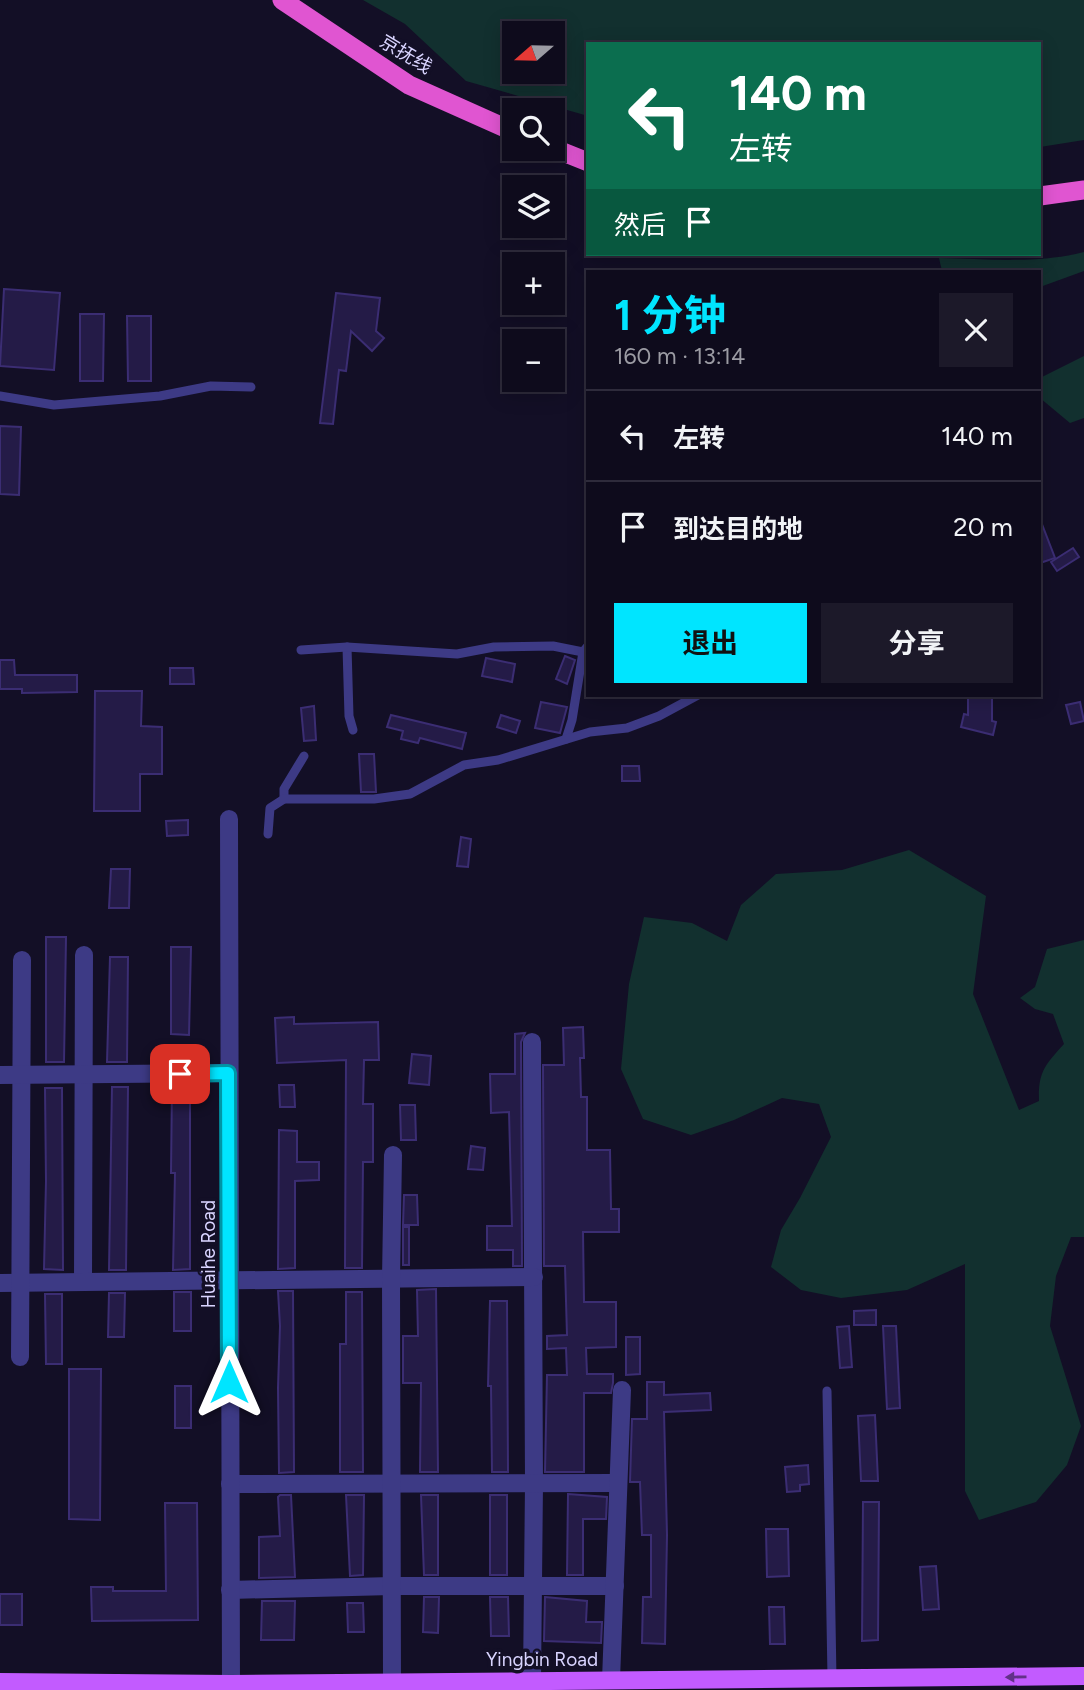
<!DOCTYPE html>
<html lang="zh">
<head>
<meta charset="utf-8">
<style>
	body { margin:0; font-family:Figtree,"Noto Sans SC",sans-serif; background:#1c1929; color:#f1f3f6; height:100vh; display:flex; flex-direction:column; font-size:26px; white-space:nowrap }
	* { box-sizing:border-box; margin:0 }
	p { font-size:23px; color:#9b9ba3 }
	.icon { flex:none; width:38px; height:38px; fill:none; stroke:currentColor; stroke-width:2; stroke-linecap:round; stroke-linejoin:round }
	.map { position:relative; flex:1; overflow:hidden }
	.side { position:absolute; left:586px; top:270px; width:455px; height:427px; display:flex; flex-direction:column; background:#0e0b1c; border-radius:0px; box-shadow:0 4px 18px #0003,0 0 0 2px #2e2b3b }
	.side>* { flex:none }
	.banner { position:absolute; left:586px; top:42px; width:455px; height:214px; border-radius:0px; box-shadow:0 4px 18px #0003,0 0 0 2px #2e2b3b; background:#0b6e4f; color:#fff; overflow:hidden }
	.needle { width:46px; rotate:250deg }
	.buttons { position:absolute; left:502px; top:21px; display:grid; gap:14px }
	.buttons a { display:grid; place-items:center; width:63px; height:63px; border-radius:0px; background:#0e0b1c; box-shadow:0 4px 18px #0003,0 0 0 2px #2e2b3b; font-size:35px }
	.pin { position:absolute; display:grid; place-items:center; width:60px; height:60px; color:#fff; margin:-30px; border-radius:14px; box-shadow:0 4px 10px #0006 }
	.me { position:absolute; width:77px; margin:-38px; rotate:0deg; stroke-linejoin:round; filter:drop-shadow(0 0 5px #0008) }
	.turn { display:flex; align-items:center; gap:24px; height:147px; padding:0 28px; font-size:32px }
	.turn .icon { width:91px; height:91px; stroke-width:2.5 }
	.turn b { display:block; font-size:49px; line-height:60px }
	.then { display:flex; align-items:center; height:66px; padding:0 28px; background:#0003; gap:14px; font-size:26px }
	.round { display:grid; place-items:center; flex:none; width:74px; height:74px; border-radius:0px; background:#1c1929 }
	.headline { display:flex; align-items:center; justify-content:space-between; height:119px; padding:0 28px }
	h1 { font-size:42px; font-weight:700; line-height:52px; color:#00e5ff }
	.primary-button { display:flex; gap:14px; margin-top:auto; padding:14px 28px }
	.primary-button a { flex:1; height:80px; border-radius:0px; background:#00e5ff; color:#111; font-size:28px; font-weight:700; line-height:80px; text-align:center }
	.primary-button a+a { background:#1c1929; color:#f1f3f6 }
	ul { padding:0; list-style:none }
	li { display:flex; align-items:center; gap:21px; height:91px; padding:0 28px; border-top:2px solid #2e2b3b }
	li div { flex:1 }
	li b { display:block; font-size:26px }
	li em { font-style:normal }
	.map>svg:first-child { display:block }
	.green { fill:#12302f; fill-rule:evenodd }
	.building { fill:#241b47; stroke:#3b2d73; stroke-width:2 }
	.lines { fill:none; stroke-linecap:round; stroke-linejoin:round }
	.service { stroke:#3d3a85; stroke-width:9 }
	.minor { stroke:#3d3a85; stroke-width:18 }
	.tertiary { stroke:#3d3a85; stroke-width:18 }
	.primary { stroke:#c25bff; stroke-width:18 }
	.trunk { stroke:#e055d1; stroke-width:19 }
	.oneway { fill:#623188 }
	.route-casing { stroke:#0095a6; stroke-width:18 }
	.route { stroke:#00e5ff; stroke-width:12 }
	.labels { text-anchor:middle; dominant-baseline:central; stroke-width:7; stroke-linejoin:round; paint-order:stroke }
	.street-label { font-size:19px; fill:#d9d4ff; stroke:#130f26 }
</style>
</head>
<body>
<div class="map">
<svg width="1084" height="1690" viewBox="0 0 1084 1690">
	<rect width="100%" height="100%" fill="#130f26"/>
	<g class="green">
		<path d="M363 0H1084V140L1040 147V44H588V116L466 81 405 24ZM514 33H553V72H514Z"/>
		<path d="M1084 252V271L1040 287V271H942L939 258C987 259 1038 264 1084 252Z"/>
		<path d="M1084 356V418L1070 423 1040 398V378Z"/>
		<path d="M909 850 986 896 973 994 1019 1110 1039 1101C1038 1072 1045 1065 1064 1044L1053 1014 1035 1009 1020 998 1035 987 1047 949 1084 940V1237H1071L1056 1276 1050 1326 1081 1426 1067 1465 1036 1502 979 1520 965 1491V1264L907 1290 841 1298 801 1290 771 1267 781 1230 800 1198 831 1137 819 1104 782 1098 734 1120 691 1135 643 1119 621 1069 629 984 644 917 692 923 727 941 741 905 776 874 842 870Z"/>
	</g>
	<g class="building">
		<path d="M4 289 60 293 54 370 0 366Z"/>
		<path d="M336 293 380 298 376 331 384 338 372 351 351 331 346 371 339 370 333 424 320 423Z"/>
		<path d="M80 314H104L103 381H80Z"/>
		<path d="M127 316H151V381H128Z"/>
		<path d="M0 426 21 427 19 495 0 494Z"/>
		<path d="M1040 519 1055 558 1040 563Z"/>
		<path d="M1073 548 1079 557 1057 571 1051 562Z"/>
		<path d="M565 656 575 660 567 684 556 679Z"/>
		<path d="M486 658 515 664 512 682 482 676Z"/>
		<path d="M0 660H14L15 675H77V692L22 693V689H0Z"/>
		<path d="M170 668H193L194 684H170Z"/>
		<path d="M95 691H142L141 726 162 727V774H140V811H94Z"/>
		<path d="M968 695H992V721L996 722 993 735 961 727 964 714 968 715Z"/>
		<path d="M541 702 567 707 560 733 535 728Z"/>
		<path d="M1080 702 1084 721 1071 724 1066 705Z"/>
		<path d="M314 706 316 740 304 741 301 708Z"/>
		<path d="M391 715 466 733 462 749 420 738 418 743 401 739 403 731 387 727Z"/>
		<path d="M501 715 520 721 516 733 497 727Z"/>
		<path d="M359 754H374L376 792H361Z"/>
		<path d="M622 766H639L640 781H622Z"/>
		<path d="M188 820V835L167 836 166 821Z"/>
		<path d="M461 837 471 839 468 867 457 866Z"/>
		<path d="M111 869H130L129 908H109Z"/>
		<path d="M46 937H66L64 1062H46Z"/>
		<path d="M171 947H191L189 1035 171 1034Z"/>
		<path d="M110 957H128L127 1062H107Z"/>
		<path d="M294 1017V1024L378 1022 379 1060H364L363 1104H373V1162H363L362 1268H345L346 1060 277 1063 275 1018Z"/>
		<path d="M583 1027 584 1058H580L581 1097H587V1150H610L611 1209H619V1232H583L584 1302H616V1347L586 1348 587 1374H613V1383L611 1393H584V1472H545L547 1375H567L566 1348 547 1349V1336L567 1335 565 1266H544L543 1065H564L563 1028Z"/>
		<path d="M525 1033 521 1042 522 1266H513V1250H487V1226H512L509 1112 491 1113 490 1074H515V1034Z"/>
		<path d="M412 1054 431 1056 429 1085 409 1083Z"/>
		<path d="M279 1085H294L295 1107H280Z"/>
		<path d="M172 1086 190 1087V1269L173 1270 175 1173H171Z"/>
		<path d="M112 1087H128L126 1270H109Z"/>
		<path d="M45 1088H62L63 1270 44 1269 46 1181Z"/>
		<path d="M400 1105H415L416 1140H401Z"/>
		<path d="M279 1130 297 1131V1162H319V1180L295 1181V1268L278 1269Z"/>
		<path d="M471 1146 485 1148 483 1170 468 1169Z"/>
		<path d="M404 1195H417L418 1225H403Z"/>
		<rect x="403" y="1227" width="6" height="38"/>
		<path d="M436 1289 438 1472H420L421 1383H403V1336H418L417 1290Z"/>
		<path d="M278 1291H293L294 1472 279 1473 278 1388 280 1326Z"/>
		<rect x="174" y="1292" width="17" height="39"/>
		<path d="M346 1292H362L363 1472H340V1344H346Z"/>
		<path d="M109 1293H125L124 1337H108Z"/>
		<path d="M45 1294H62V1364H46Z"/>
		<path d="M490 1301H507L508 1472H492L491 1386H488Z"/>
		<path d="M876 1310V1325H854V1311Z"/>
		<path d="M849 1326 852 1367 840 1368 837 1327Z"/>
		<path d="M883 1326H896L900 1408 887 1409Z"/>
		<path d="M626 1337H640V1374L626 1375Z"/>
		<path d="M69 1369H101L100 1520 69 1519Z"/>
		<path d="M647 1382H664V1395L710 1393 711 1410 664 1412 667 1535 665 1644 642 1643 643 1597H651V1535H642L640 1482H630L632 1419H647Z"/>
		<rect x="175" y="1386" width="16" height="42"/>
		<path d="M875 1415 878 1481H861L858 1416Z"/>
		<path d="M808 1465 809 1484 800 1485V1491L787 1492 785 1467Z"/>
		<path d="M568 1494 607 1497 606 1519H583V1575H567Z"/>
		<path d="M280 1495H291L295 1577 259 1578V1537L280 1536 278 1497Z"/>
		<path d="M346 1495H364L363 1575 350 1576Z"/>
		<path d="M421 1495H438V1575H424Z"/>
		<rect x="490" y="1495" width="17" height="80"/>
		<path d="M863 1502H879L878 1640 862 1641Z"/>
		<path d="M165 1503H197L198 1620 92 1621 91 1587H113V1591H166Z"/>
		<path d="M766 1529H788L789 1576 767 1577Z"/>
		<path d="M936 1566 939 1609 923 1610 920 1567Z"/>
		<rect x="0" y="1594" width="22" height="31"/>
		<path d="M424 1597H439L438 1633 423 1632Z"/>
		<path d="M490 1597H508L509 1636H491Z"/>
		<path d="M545 1597 587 1601 586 1622H602L601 1643 544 1641Z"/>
		<path d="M262 1601H295L294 1640H261Z"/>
		<path d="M347 1603H363L364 1632H348Z"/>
		<path d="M769 1607H784L785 1644H770Z"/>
	</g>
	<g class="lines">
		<g class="service">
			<path d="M0 396 54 405 160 396 211 386 251 387"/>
			<path d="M347 647 349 716 353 730"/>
			<path d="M301 650 347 647 457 654 494 647 553 646 583 652"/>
			<path d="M566 739 572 720 583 652 588 646"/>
			<path d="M284 799V789L304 756"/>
			<path d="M268 834 270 808 284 799H374L410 794 464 765 498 760 590 732 627 728 659 716 698 695"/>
			<path d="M827 1391 832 1678"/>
		</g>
		<g class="minor">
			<path d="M532 1042 534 1484 532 1680"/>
			<path d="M83 1282 84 955"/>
			<path d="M0 1283 534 1277"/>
			<path d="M20 1357 22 960"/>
			<path d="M230 1484 618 1483"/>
			<path d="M230 1590 392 1586H615"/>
			<path d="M611 1680 622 1390"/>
			<path d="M392 1681 391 1279 393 1155"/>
		</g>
		<g class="tertiary">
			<path d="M229 819 231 1690"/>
			<path d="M0 1075 228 1073"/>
		</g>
		<path class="primary" d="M0 1682 231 1684 1084 1676"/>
		<g class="trunk">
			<path d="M282 0 409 85 514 132"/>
			<path d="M553 148 588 162"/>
			<path d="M1040 196 1084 190"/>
		</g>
	</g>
	<defs><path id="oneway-solid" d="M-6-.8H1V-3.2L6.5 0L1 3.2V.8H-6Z" transform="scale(1.75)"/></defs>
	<use class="oneway" href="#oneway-solid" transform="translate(1016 1677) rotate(179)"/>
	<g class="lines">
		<defs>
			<path id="route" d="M180 1074 228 1073 229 1382"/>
		</defs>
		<use href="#route" class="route-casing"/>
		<use href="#route" class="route"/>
	</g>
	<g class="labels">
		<g class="street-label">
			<text transform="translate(406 54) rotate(31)">京抚线</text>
			<text transform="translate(208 1254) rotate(-90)">Huaihe Road</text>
			<text x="542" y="1659">Yingbin Road</text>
		</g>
	</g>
</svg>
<div class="buttons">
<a><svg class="needle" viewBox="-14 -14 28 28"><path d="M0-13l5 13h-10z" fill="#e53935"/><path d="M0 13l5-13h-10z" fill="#9b9ba3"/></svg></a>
<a><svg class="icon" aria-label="search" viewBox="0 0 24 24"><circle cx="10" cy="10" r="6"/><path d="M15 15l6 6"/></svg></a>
<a><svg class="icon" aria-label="layers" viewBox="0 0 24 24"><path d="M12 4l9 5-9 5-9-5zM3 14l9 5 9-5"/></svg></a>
<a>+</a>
<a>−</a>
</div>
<div class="pin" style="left:180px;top:1074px;background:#d93025"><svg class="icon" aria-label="arrive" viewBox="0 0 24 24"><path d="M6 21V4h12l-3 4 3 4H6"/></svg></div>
<svg class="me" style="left:229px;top:1382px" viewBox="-20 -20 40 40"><path d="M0-17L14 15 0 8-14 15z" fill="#00e5ff" stroke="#fff" stroke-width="4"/></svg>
<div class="banner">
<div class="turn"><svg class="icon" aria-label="left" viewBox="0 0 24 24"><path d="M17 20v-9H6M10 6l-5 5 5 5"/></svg><div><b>140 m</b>左转</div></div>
<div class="then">然后<svg class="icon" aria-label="arrive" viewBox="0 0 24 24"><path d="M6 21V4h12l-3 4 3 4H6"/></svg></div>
</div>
<section class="side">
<div class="headline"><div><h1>1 分钟</h1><p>160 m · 13:14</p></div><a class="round"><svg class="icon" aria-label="close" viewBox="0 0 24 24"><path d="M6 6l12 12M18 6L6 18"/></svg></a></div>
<ul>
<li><svg class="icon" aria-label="left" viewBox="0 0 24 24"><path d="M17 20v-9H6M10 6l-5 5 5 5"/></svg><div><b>左转</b></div><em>140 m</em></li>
<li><svg class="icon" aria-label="arrive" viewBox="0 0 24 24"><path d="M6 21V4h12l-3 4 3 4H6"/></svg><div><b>到达目的地</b></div><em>20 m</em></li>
</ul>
<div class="primary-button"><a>退出</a><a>分享</a></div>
</section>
</div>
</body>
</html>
